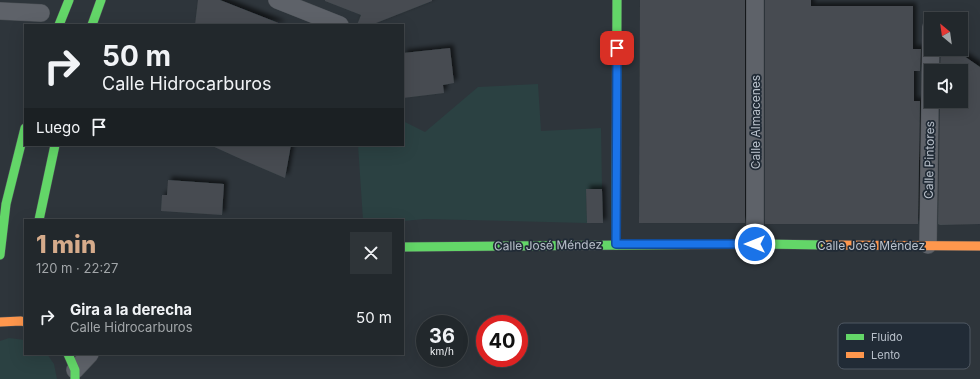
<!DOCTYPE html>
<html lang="es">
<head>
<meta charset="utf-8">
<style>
	body { margin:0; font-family:Inter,sans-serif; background:#2e3438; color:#f1f3f6; height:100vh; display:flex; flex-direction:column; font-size:15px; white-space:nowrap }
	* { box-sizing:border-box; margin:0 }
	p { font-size:13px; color:#a2a6a9 }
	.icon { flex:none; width:22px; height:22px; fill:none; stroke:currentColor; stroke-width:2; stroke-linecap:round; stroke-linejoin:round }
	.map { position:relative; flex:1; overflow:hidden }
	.sheet { position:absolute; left:24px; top:219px; width:380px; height:136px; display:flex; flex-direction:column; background:#22282c; border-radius:0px; box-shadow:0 4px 16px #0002,0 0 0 1px #3f4448 }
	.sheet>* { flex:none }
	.guide { position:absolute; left:24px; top:24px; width:380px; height:122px; border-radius:0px; box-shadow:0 4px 16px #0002,0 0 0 1px #3f4448; background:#22282c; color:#f1f3f6; overflow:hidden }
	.needle { width:26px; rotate:331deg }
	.buttons { position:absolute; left:924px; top:12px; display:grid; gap:8px }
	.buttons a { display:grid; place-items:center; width:44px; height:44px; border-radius:0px; background:#22282c; box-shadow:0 4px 16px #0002,0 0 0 1px #3f4448; font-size:20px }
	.speed { position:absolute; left:416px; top:315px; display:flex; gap:8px; font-size:20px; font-weight:700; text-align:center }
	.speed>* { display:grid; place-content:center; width:52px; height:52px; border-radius:50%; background:#22282c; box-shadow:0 4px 16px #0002,0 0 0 1px #3f4448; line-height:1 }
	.speed small { font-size:10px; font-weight:400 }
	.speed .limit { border:6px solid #d22; background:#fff; color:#111 }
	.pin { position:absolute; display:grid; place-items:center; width:34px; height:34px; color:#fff; margin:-17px; border-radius:8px; box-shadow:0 2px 6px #0006 }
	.me { position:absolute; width:44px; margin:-22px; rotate:270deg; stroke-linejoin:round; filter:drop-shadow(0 0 3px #0008) }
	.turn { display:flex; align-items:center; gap:14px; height:84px; padding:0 12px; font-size:18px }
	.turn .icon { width:52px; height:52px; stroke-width:2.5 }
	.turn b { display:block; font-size:28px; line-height:34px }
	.then { display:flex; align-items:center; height:38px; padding:0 12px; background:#0003; gap:8px; font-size:15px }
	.round { display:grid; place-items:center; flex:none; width:42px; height:42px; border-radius:0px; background:#2e3438 }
	.headline { display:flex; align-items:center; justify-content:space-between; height:68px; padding:0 12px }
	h1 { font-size:24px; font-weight:800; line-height:30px; color:#d6ab8b }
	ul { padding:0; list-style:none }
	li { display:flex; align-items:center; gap:12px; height:60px; padding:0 12px }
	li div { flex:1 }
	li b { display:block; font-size:15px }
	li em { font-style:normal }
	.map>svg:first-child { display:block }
	.green { fill:#2b4142 }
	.building { fill:#464c51; filter:url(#shadow) }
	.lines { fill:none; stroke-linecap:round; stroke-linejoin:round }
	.street-casing { stroke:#4c5156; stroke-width:18 }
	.fast-casing { stroke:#4c5156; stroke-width:10 }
	.slow-casing { stroke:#4c5156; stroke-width:10 }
	.street { stroke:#5e6269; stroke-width:17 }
	.fast { stroke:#63d668; stroke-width:9 }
	.slow { stroke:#ff974d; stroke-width:9 }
	.route-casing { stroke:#114b97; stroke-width:10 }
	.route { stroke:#1a73e8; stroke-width:7 }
	.labels { text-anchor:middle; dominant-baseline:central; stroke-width:3.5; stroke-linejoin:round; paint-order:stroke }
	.street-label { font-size:12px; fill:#b9c1cb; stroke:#212b36 }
	.key { fill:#212b36; stroke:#4f5863; stroke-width:1 }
	.key-label { font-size:11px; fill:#b9c1cb }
</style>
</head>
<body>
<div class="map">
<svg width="980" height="379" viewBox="0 0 980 379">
	<defs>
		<filter id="shadow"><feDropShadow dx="3.5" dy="-3.5" stdDeviation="2" flood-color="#0009"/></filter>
	</defs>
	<rect width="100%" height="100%" fill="#2e353b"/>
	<g class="green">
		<path d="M538 84 541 131 601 128 602 189H586L587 223 425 219 403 221 363 220 358 145H403V121L425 132 478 87Z"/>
		<path d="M9 338 25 340V354H47L54 364 57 379H0V341Z"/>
	</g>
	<g class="building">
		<path d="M198 0H220L281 24V25H195Z"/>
		<path d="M325 0H432V1L371 25H357L361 15 325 1Z"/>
		<path d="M640 0H745V223H639Z"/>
		<path d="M765 0H811V6H913V49H921L920 71H914V101H920L918 224H765Z"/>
		<path d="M450 48 454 83 443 85 444 93 403 98V53Z"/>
		<path d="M941 49H954L980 67V224L940 225 938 224 940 101H961V71H940Z"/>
		<path d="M210 145H291L285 178 243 160Z"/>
		<path d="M168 180 224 184 222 215 161 211 162 195H167Z"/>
		<path d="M586 189H602L603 223H587Z"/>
	</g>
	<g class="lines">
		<defs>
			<g id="street">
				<path d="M277 0 340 25"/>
				<path d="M755 0V244"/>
				<path d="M0 11 41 13"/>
				<path d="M928 245 931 27"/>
				<path d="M75 370 90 354"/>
			</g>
			<g id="fast">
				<path d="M59 25 69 0"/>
				<path d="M92 25 101 0"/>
				<path d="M39 220 55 145"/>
				<path d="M616 245 617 0"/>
				<path d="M403 247 755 244 826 245"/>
				<path d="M0 255 6 204 25 128"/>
				<path d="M68 354 75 370V379"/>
			</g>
			<g id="slow">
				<path d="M826 245 980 246"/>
				<path d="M0 322 21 321 25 322"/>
			</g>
		</defs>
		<use href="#street" class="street-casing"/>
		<use href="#fast" class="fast-casing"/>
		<use href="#slow" class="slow-casing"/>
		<use href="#street" class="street"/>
		<use href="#fast" class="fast"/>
		<use href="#slow" class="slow"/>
	</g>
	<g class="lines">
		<defs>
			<path id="route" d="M617 48 616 244H755"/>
		</defs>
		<use href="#route" class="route-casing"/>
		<use href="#route" class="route"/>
	</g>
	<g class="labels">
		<g class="street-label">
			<text transform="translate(755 122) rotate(-90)">Calle Almacenes</text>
			<text transform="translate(929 160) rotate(-89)">Calle Pintores</text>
			<text transform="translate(548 245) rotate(-1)">Calle José Méndez</text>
			<text x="871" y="245">Calle José Méndez</text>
		</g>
	</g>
	<rect x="838" y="323" width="132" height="46" rx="6" class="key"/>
	<rect x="846" y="334" width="18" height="6" fill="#63d668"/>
	<rect x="846" y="352" width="18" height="6" fill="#ff974d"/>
	<g class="key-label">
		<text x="871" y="341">Fluido</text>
		<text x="871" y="359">Lento</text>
	</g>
</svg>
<div class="buttons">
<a><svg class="needle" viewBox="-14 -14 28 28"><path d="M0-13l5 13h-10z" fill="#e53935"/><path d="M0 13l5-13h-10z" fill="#a2a6a9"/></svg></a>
<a><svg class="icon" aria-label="sound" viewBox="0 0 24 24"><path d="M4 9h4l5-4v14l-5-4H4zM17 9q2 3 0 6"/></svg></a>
</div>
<div class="speed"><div>36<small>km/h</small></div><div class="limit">40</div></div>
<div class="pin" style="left:617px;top:48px;background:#d93025"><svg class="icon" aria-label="arrive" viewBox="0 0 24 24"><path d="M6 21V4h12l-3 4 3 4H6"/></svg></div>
<svg class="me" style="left:755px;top:244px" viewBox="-20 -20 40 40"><circle r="17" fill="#1a73e8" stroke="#fff" stroke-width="3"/><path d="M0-11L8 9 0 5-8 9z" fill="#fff"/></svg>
<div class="guide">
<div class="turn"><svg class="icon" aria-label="right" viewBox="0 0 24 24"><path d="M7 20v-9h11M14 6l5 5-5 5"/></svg><div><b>50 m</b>Calle Hidrocarburos</div></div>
<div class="then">Luego<svg class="icon" aria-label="arrive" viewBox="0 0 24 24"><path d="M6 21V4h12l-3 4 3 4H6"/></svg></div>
</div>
<section class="sheet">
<div class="headline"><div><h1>1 min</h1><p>120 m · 22:27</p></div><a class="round"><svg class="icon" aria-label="close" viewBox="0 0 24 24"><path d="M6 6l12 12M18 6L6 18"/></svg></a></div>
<ul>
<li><svg class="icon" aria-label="right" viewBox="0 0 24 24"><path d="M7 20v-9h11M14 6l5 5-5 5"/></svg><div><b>Gira a la derecha</b><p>Calle Hidrocarburos</p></div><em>50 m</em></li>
</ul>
</section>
</div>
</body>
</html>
